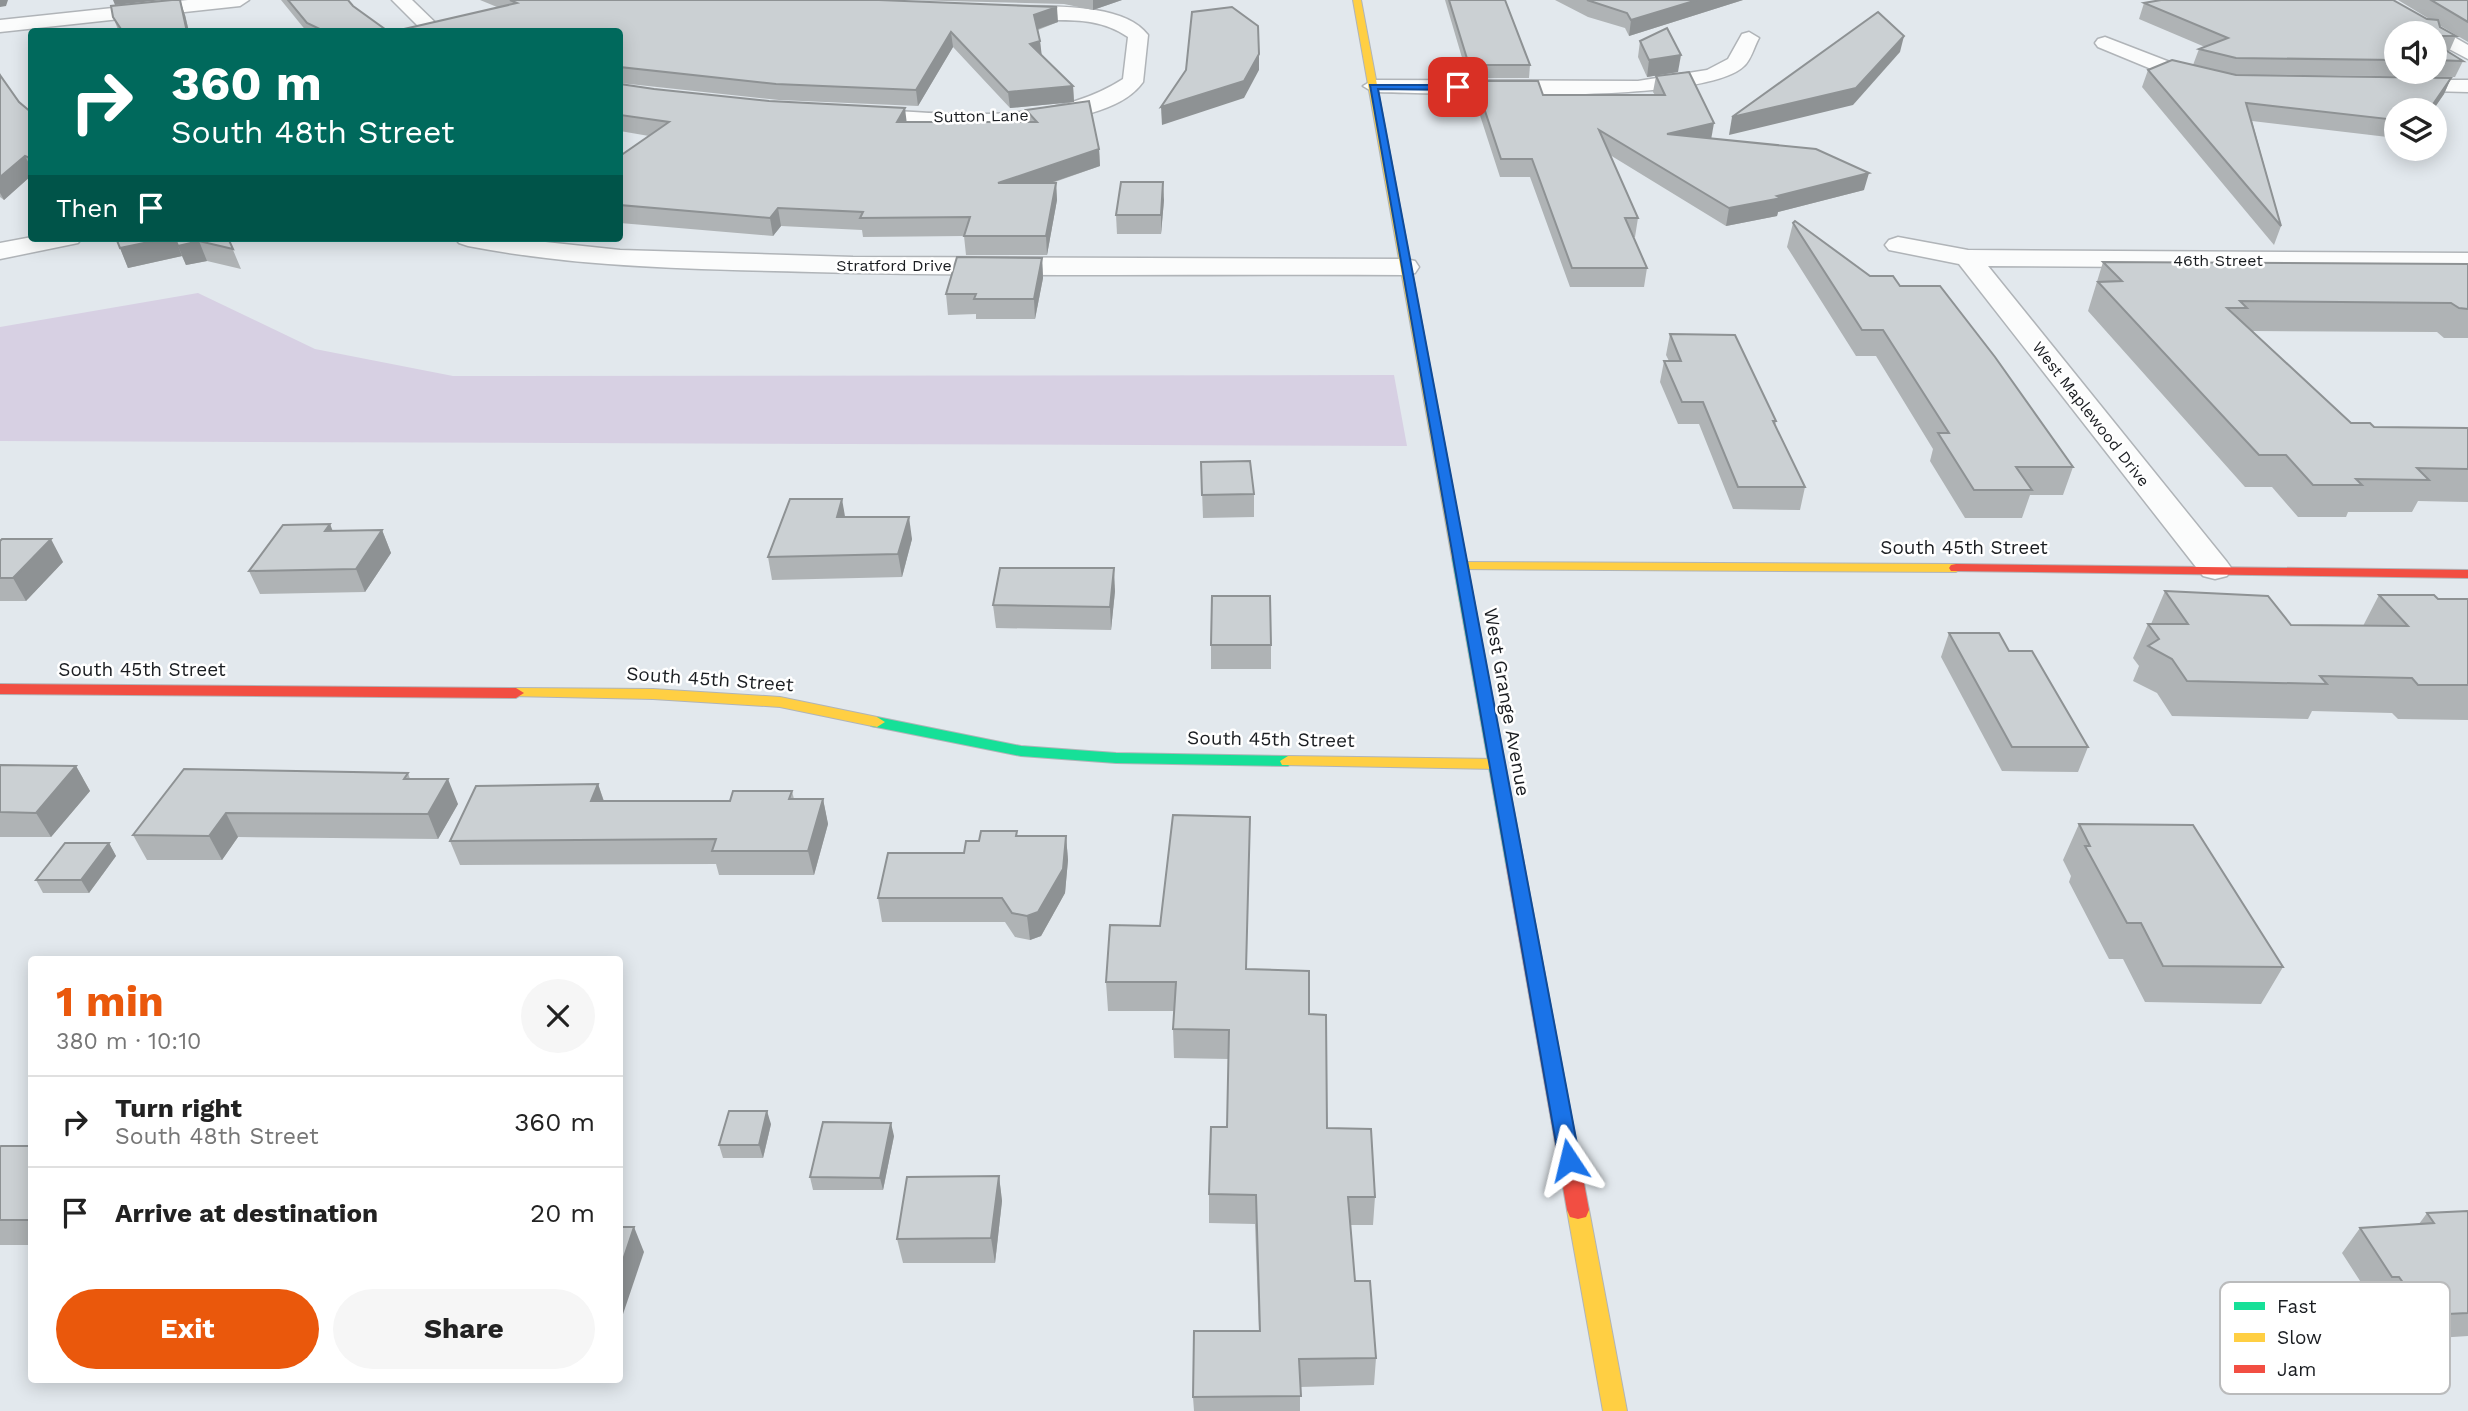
<!DOCTYPE html>
<html lang="en">
<head>
<meta charset="utf-8">
<style>
	body { margin:0; font-family:"Work Sans",sans-serif; background:#f6f6f6; color:#222; height:100vh; display:flex; flex-direction:column; font-size:26px; white-space:nowrap }
	* { box-sizing:border-box; margin:0 }
	p { font-size:23px; color:#767676 }
	.icon { flex:none; width:38px; height:38px; fill:none; stroke:currentColor; stroke-width:2; stroke-linecap:round; stroke-linejoin:round }
	.map { position:relative; flex:1; overflow:hidden }
	.side { position:absolute; left:28px; top:956px; width:595px; height:427px; display:flex; flex-direction:column; background:#fff; border-radius:7px; box-shadow:0 4px 18px #0003 }
	.side>* { flex:none }
	.hud { position:absolute; left:28px; top:28px; width:595px; height:214px; border-radius:7px; box-shadow:0 4px 18px #0003; background:#00695c; color:#fff; overflow:hidden }
	.controls { position:absolute; left:2384px; top:21px; display:grid; gap:14px }
	.controls a { display:grid; place-items:center; width:63px; height:63px; border-radius:50%; background:#fff; box-shadow:0 4px 18px #0003; font-size:35px }
	.pin { position:absolute; display:grid; place-items:center; width:60px; height:60px; color:#fff; margin:-30px; border-radius:14px; box-shadow:0 4px 10px #0006 }
	.me { position:absolute; width:77px; margin:-38px; rotate:350deg; stroke-linejoin:round; filter:drop-shadow(0 0 5px #0008) }
	.turn { display:flex; align-items:center; gap:24px; height:147px; padding:0 28px; font-size:32px }
	.turn .icon { width:91px; height:91px; stroke-width:2.5 }
	.turn b { display:block; font-size:49px; line-height:60px }
	.then { display:flex; align-items:center; height:66px; padding:0 28px; background:#0003; gap:14px; font-size:26px }
	.round { display:grid; place-items:center; flex:none; width:74px; height:74px; border-radius:37px; background:#f6f6f6 }
	.summary { display:flex; align-items:center; justify-content:space-between; height:119px; padding:0 28px }
	h1 { font-size:42px; font-weight:700; line-height:52px; color:#ea580c }
	.cta { display:flex; gap:14px; margin-top:auto; padding:14px 28px }
	.cta a { flex:1; height:80px; border-radius:42px; background:#ea580c; color:#fff; font-size:28px; font-weight:700; line-height:80px; text-align:center }
	.cta a+a { background:#f6f6f6; color:#222 }
	ul { padding:0; list-style:none }
	li { display:flex; align-items:center; gap:21px; height:91px; padding:0 28px; border-top:2px solid #e0e0e0 }
	li div { flex:1 }
	li b { display:block; font-size:26px }
	li em { font-style:normal }
	.map>svg:first-child { display:block }
	.green { fill:#d7d0e3 }
	.lines { fill:none; stroke-linecap:round; stroke-linejoin:round }
	.street-casing { stroke:#b0b4b8; stroke-width:3 }
	.fast-casing { stroke:#b0b4b8; stroke-width:2 }
	.slow-casing { stroke:#b0b4b8; stroke-width:2 }
	.jam-casing { stroke:#b0b4b8; stroke-width:2 }
	.street { fill:#fbfcfc; fill-rule:evenodd }
	.fast { fill:#16e098; fill-rule:evenodd }
	.slow { fill:#ffcf43; fill-rule:evenodd }
	.jam { fill:#f24e42; fill-rule:evenodd }
	.wall { fill:#afb3b5; fill-rule:evenodd }
	.shaded-wall { fill:#8e9294 }
	.building { fill:#cbd0d3; stroke:#8e9294; stroke-width:2 }
	.route { fill:#1a73e8; stroke:#114b97; stroke-width:2 }
	.labels { text-anchor:middle; dominant-baseline:central; stroke-width:5; stroke-linejoin:round; paint-order:stroke }
	.far-street-label { font-size:16px; fill:#1a1d21; stroke:#fff }
	.street-label { font-size:19px; fill:#1a1d21; stroke:#fff }
	.key { fill:#fff; stroke:#babbbc; stroke-width:2 }
	.key-label { font-size:19px; fill:#1a1d21 }
</style>
</head>
<body>
<div class="map">
<svg width="2468" height="1411" viewBox="0 0 2468 1411">
	<rect width="100%" height="100%" fill="#e2e8ed"/>
	<path class="green" d="M198 293 315 349 453 376 1394 375 1407 446 0 441V327Z"/>
	<g class="lines">
		<defs>
			<g id="street">
				<path d="M188 0H249L240 6 0 32V20Z"/>
				<path d="M392 0H412L445 32H424Z"/>
				<path d="M1006 6C1044 7 1123 1 1148 35L1143 82C1108 133 962 127 906 124 887 124 866 125 847 121L844 116 855 109C943 112 1045 129 1123 79L1128 37C1087 9 1043 27 999 16L997 12Z"/>
				<path d="M2407 10 2468 45V59L2434 41V33C2420 33 2407 27 2398 16Z"/>
				<path d="M1749 32 1759 38C1754 47 1751 60 1744 66 1704 106 1438 93 1373 92L1363 86 1373 80 1638 81 1707 70 1728 59 1742 34Z"/>
				<path d="M2105 37 2175 64 2218 75 2221 79 2211 85 2161 73 2098 47 2095 43 2098 39Z"/>
				<path d="M2397 80H2468V92L2390 90 2387 86Z"/>
				<path d="M32 237V238H82L78 243 0 259V243Z"/>
				<path d="M1898 237 1968 250 2468 253V269L1988 266 2227 562 2232 569 2227 576 2215 579 2203 576 1959 264 1889 250 1885 245 1889 240Z"/>
				<path d="M455 238H508L620 250 853 257 1406 259 1415 261 1419 267 1415 273 1406 275C1208 274 1010 277 812 272 697 269 581 268 468 246L459 243Z"/>
			</g>
			<g id="fast">
				<path d="M1459 554 1466 558 1524 864 1521 868H1509L1506 864 1452 558Z"/>
				<path d="M877 717 1021 746 1116 753 1288 756 1296 761 1288 766 1116 763 1021 756 871 726 869 722Z"/>
			</g>
			<g id="slow">
				<path d="M1353 0H1361L1466 558 1459 562 1452 558Z"/>
				<path d="M1461 562 1956 564 1963 568 1956 572 1456 569 1454 566 1456 563Z"/>
				<path d="M516 688 653 689 780 697 877 717 885 722 877 727 780 707 653 699 510 696 508 693Z"/>
				<path d="M1288 756 1497 759 1505 764 1497 769 1282 765 1280 761Z"/>
				<path d="M1578 1201 1586 1203 1589 1210 1627 1411H1603L1567 1210 1570 1203Z"/>
			</g>
			<g id="jam">
				<path d="M1956 564 2468 570V578L1951 571 1949 568 1951 565Z"/>
				<path d="M0 684 516 688 524 693 516 698 0 694Z"/>
				<path d="M1515 858 1521 860 1524 864 1589 1210 1586 1217 1578 1219 1570 1217 1567 1210 1506 864 1509 860Z"/>
			</g>
		</defs>
		<use href="#street" class="street-casing"/>
		<use href="#fast" class="fast-casing"/>
		<use href="#slow" class="slow-casing"/>
		<use href="#jam" class="jam-casing"/>
		<use href="#street" class="street"/>
		<use href="#fast" class="fast"/>
		<use href="#slow" class="slow"/>
		<use href="#jam" class="jam"/>
	</g>
	<g class="wall">
		<path d="M281 0H348L353 6 389 32H307Z"/>
		<path d="M480 0H879L1058 22 1038 30 1040 41 1041 55 1073 86 1074 102 1010 108 953 47 918 106 779 100 620 83V32L497 7Z"/>
		<path d="M906 0H1122L1093 10 1064 4Z"/>
		<path d="M1445 0H1505L1530 65 1529 78H1468Z"/>
		<path d="M1555 0H1743L1629 36 1625 28 1588 17Z"/>
		<path d="M2398 0H2468V42L2439 25 2440 27 2456 36 2449 52 2463 61 2455 77 2234 74 2451 78 2444 94 2433 110H2396V138L2252 121 2281 226 2274 245 2142 87 2148 70 2193 65 2199 49 2205 47 2139 19 2144 3 2431 20ZM2396 33H2434V72H2396Z"/>
		<path d="M185 15 189 32H119L113 17Z"/>
		<path d="M1640 41 1678 72 1647 77 1638 57Z"/>
		<path d="M0 73 1 77 19 102 32 113V175L4 200 0 197Z"/>
		<path d="M1656 76 1711 139 1864 190 1778 212 1777 216 1726 226 1610 155 1638 218 1635 237H1633L1647 268 1644 287H1570L1530 177H1500L1474 97 1475 81 1543 95H1655L1653 92Z"/>
		<path d="M620 84 907 122H1027L1026 110 1099 149 1100 166 1052 183H1056L1057 200 1047 255H966L964 236 863 237 862 230 781 226 773 236 620 223V156L649 136 620 131Z"/>
		<path d="M1164 200 1161 234H1117L1116 215Z"/>
		<path d="M1793 223 1870 276 1900 286 2073 467 2063 495H2030L2022 518H1965L1930 461 1933 449 1876 356H1856L1787 247Z"/>
		<path d="M116 238H228L241 269 207 261 186 265 182 256 128 268Z"/>
		<path d="M1042 258 1043 278 1035 319H976V314L948 315 946 294Z"/>
		<path d="M2103 262 2468 264V338H2444L2437 332 2252 331 2351 423 2374 427 2468 428V502L2418 501 2412 512H2348L2346 517H2298L2272 487H2245L2088 311Z"/>
		<path d="M1670 334 1776 421 1775 426 1805 487 1800 510 1733 509 1699 424H1678L1660 382 1664 361H1669L1666 355Z"/>
		<path d="M1201 462 1254 494V517L1203 518Z"/>
		<path d="M330 524 332 531 382 530 391 553 365 592 260 594 249 571Z"/>
		<path d="M912 539 902 577 772 580 768 557Z"/>
		<path d="M0 541 63 562 26 601H0Z"/>
		<path d="M1115 591 1111 630 996 628 993 605Z"/>
		<path d="M2165 591 2291 625 2363 626 2379 595 2438 599H2468V720L2398 719 2392 713 2312 711 2308 719 2172 716 2157 693 2133 681 2139 666 2133 658 2148 624H2151Z"/>
		<path d="M1949 633 2088 747 2078 772 2002 771 1941 657Z"/>
		<rect x="1211" y="645" width="60" height="24"/>
		<path d="M0 765 76 766 90 791 51 837H0Z"/>
		<path d="M184 769 408 773 410 779 458 804 438 839 238 837 222 860H147L133 835Z"/>
		<path d="M598 784 604 801H730L792 791 794 799H823L828 824 814 875H719L716 864 460 865 450 841Z"/>
		<path d="M2079 824 2283 967 2261 1004 2145 1002 2123 959H2109L2069 882 2071 876 2063 860Z"/>
		<path d="M1017 831V836H1066L1068 860 1065 893 1041 936 1030 940 1015 937 1005 922H882L878 898 964 853 979 841Z"/>
		<path d="M109 843 116 856 89 893H43L36 880Z"/>
		<path d="M1246 969 1309 1014 1327 1128 1375 1197 1373 1225H1350L1355 1281 1376 1358 1374 1385 1300 1387V1411H1194L1193 1397 1259 1331 1255 1224 1209 1223V1194L1227 1127 1229 1059 1174 1058 1173 1029 1174 1011H1108L1106 982Z"/>
		<path d="M771 1124 763 1158H723L719 1145Z"/>
		<path d="M894 1136 883 1190H813L810 1177Z"/>
		<path d="M32 1146V1245H0V1147Z"/>
		<path d="M999 1176 1002 1201 995 1263H903L897 1239Z"/>
		<path d="M2468 1211V1336L2406 1340 2380 1301H2373L2342 1253 2360 1228 2419 1224 2427 1213Z"/>
	</g>
	<g class="shaded-wall">
		<path d="M0 0H8L6 6 0 7Z"/>
		<path d="M113 0H163L115 5Z"/>
		<path d="M180 0 185 15 189 32H187Z"/>
		<path d="M1093 0H1122L1093 10Z"/>
		<path d="M1697 0H1743L1629 36 1631 20Z"/>
		<path d="M1057 7 1058 22 1035 30 1034 15Z"/>
		<path d="M951 32 953 47 918 106 916 90Z"/>
		<path d="M1904 36 1900 52 1853 105 1729 135 1732 117Z"/>
		<path d="M1040 41 1042 57 1030 44Z"/>
		<path d="M1259 54V70L1244 98 1162 125 1161 107Z"/>
		<path d="M1681 55 1678 72 1647 77 1649 60Z"/>
		<path d="M2451 78 2444 94 2433 110H2429Z"/>
		<path d="M1073 86 1074 102 1010 108 1008 92Z"/>
		<path d="M905 108 907 125 897 122Z"/>
		<path d="M1714 123 1711 140 1667 134Z"/>
		<path d="M1099 149 1100 166 1000 200 998 183Z"/>
		<path d="M25 156 32 169V175L4 200 0 193V177Z"/>
		<path d="M1869 173 1864 190 1778 212 1777 216 1726 226 1729 208Z"/>
		<path d="M1163 182 1164 200 1161 234V215Z"/>
		<path d="M1056 183 1057 200 1047 255 1046 236Z"/>
		<path d="M778 208 781 226 773 236 770 218Z"/>
		<path d="M168 238H175L182 256 128 268 120 248Z"/>
		<path d="M199 241 207 261 186 265 178 246Z"/>
		<path d="M1042 258 1043 278 1035 319 1034 299Z"/>
		<path d="M842 499 846 522 837 517Z"/>
		<path d="M909 517 912 539 902 577 898 554Z"/>
		<path d="M330 524 339 547 325 531Z"/>
		<path d="M382 530 391 553 365 592 356 569Z"/>
		<path d="M51 539 63 562 26 601 13 578Z"/>
		<path d="M1114 568 1115 591 1111 630 1110 607Z"/>
		<path d="M76 766 90 791 51 837 36 813Z"/>
		<path d="M448 779 458 804 438 839 428 814Z"/>
		<path d="M598 784 606 808 591 801Z"/>
		<path d="M823 799 828 824 814 875 808 851Z"/>
		<path d="M226 813 238 837 222 860 209 836Z"/>
		<path d="M1066 836 1068 860 1065 893 1041 936 1030 940 1027 916Z"/>
		<path d="M109 843 116 856 89 893 81 880Z"/>
		<path d="M767 1111 771 1124 763 1158 759 1145Z"/>
		<path d="M891 1123 894 1136 883 1190 880 1178Z"/>
		<path d="M999 1176 1002 1201 995 1263 991 1238Z"/>
		<path d="M634 1227 644 1252 620 1323V1269Z"/>
	</g>
	<g class="building">
		<path d="M172 0H180L187 32H123L113 17 111 6Z"/>
		<path d="M288 0H348L353 6 389 32H326L307 23Z"/>
		<path d="M510 0H879L1057 7 1034 15 1040 41 1030 44 1073 86 1008 92 951 32 916 90 776 84 620 67V32H391L517 3Z"/>
		<path d="M1449 0H1505L1530 65H1469Z"/>
		<path d="M1587 0H1697L1631 20 1627 13Z"/>
		<path d="M2161 0H2393L2427 19 2438 20 2440 27 2456 36H2434V33H2396V60L2236 58 2199 49 2228 38 2144 3Z"/>
		<path d="M2431 0H2468V22Z"/>
		<path d="M1232 7 1258 26 1259 54 1244 81 1161 107 1186 70 1192 12Z"/>
		<path d="M1878 12 1904 36 1856 88 1732 117Z"/>
		<path d="M1667 28 1681 55 1649 60 1640 41Z"/>
		<path d="M2434 43 2463 61 2434 60Z"/>
		<path d="M2172 60 2236 75 2451 78 2429 110H2396V120L2246 103 2281 226 2148 70Z"/>
		<path d="M1689 72 1714 123 1667 134 1816 149 1869 173 1777 196 1781 198 1729 208 1599 130 1638 218H1625L1647 268H1572L1532 159H1501L1475 81H1538L1543 95H1665L1656 76Z"/>
		<path d="M0 75 19 102 32 113V159L25 156 0 177Z"/>
		<path d="M620 84 654 89 769 101 905 108 897 122H1037L1026 110 1089 101 1099 149 998 183H1056L1046 236H964L970 217 860 218 863 212 778 208 770 218 620 205V156L669 122 620 115Z"/>
		<path d="M1121 182H1163L1161 215H1116Z"/>
		<path d="M1795 221 1870 276H1893L1900 286H1940L1995 357 2073 467H2016L2032 490H1974L1938 433H1949L1883 330H1862L1793 223Z"/>
		<path d="M116 238H168L120 248Z"/>
		<path d="M175 238H228L233 249 199 241 178 246Z"/>
		<path d="M957 257 1042 258 1034 299H974L976 294H946Z"/>
		<path d="M2103 262 2468 264V309L2459 308 2451 303 2240 301 2247 308H2227L2351 423H2370L2374 427 2468 428V469L2417 468 2429 480 2356 479 2362 485H2313L2286 455H2259L2098 282 2122 281Z"/>
		<path d="M1670 334 1735 335 1776 421H1773L1805 487H1738L1703 402H1682L1664 361H1681Z"/>
		<path d="M1250 461 1254 494 1202 495 1201 462Z"/>
		<path d="M790 499H842L837 517H909L898 554 768 557Z"/>
		<path d="M330 524 325 531 382 530 356 569 249 571 283 525Z"/>
		<path d="M2 539H51L13 578H0V541Z"/>
		<path d="M1000 568H1114L1110 607 993 605Z"/>
		<path d="M2165 591 2268 596 2291 625 2408 626 2379 595H2434L2438 599H2468V685H2418L2412 678 2320 676 2327 684 2187 681 2172 659 2148 646 2159 639 2148 624H2188Z"/>
		<path d="M1212 596H1270L1271 645H1211Z"/>
		<path d="M1949 633H1999L2009 651H2032L2088 747H2012Z"/>
		<path d="M0 765 76 766 36 813 0 812Z"/>
		<path d="M184 769 408 773 404 779H448L428 814 226 813 209 836 133 835Z"/>
		<path d="M598 784 591 801H730L733 791H792L789 799H823L808 851H712L716 839 450 841 476 786Z"/>
		<path d="M1173 815 1250 817 1246 969 1309 971V1014L1326 1015 1327 1128 1371 1129 1375 1197H1348L1355 1281H1370L1376 1358 1299 1359 1301 1396 1193 1397 1194 1331H1260L1256 1195 1209 1194 1211 1127H1227L1229 1030 1173 1029 1176 982H1106L1110 925 1160 926Z"/>
		<path d="M2079 824 2193 825 2283 967 2163 966 2141 923H2127L2085 846H2090Z"/>
		<path d="M981 831H1017L1016 836H1066L1063 869 1038 912 1027 916 1012 913 1002 898H878L888 853H964L966 841H979Z"/>
		<path d="M65 843H109L81 880H36Z"/>
		<path d="M729 1111H767L759 1145H719Z"/>
		<path d="M823 1122 891 1123 880 1178 810 1177Z"/>
		<path d="M1 1146H32V1220H0V1147Z"/>
		<path d="M999 1176 991 1238 897 1239 907 1177Z"/>
		<path d="M2468 1211V1313L2426 1315 2399 1277H2392L2360 1228 2434 1223 2427 1213Z"/>
		<path d="M620 1227H634L620 1269Z"/>
	</g>
	<path class="route" d="M1370 85H1458L1463 87 1458 90 1378 89 1580 1160 1577 1167 1569 1169 1562 1167 1559 1160Z"/>
	<g class="labels">
		<g class="far-street-label">
			<text transform="translate(981 116) rotate(-1)">Sutton Lane</text>
			<text x="2218" y="260">46th Street</text>
			<text x="894" y="265">Stratford Drive</text>
			<text transform="translate(2091 414) rotate(52)">West Maplewood Drive</text>
		</g>
		<g class="street-label">
			<text x="1964" y="547">South 45th Street</text>
			<text x="142" y="669">South 45th Street</text>
			<text transform="translate(710 679) rotate(4)">South 45th Street</text>
			<text transform="translate(1507 702) rotate(80)">West Grange Avenue</text>
			<text transform="translate(1271 739) rotate(1)">South 45th Street</text>
		</g>
	</g>
	<rect x="2220" y="1282" width="230" height="112" rx="10" class="key"/>
	<rect x="2234" y="1302" width="31" height="8" fill="#16e098"/>
	<rect x="2234" y="1333" width="31" height="9" fill="#ffcf43"/>
	<rect x="2234" y="1365" width="31" height="8" fill="#f24e42"/>
	<g class="key-label">
		<text x="2277" y="1313">Fast</text>
		<text x="2277" y="1344">Slow</text>
		<text x="2277" y="1376">Jam</text>
	</g>
</svg>
<div class="controls">
<a><svg class="icon" aria-label="sound" viewBox="0 0 24 24"><path d="M4 9h4l5-4v14l-5-4H4zM17 9q2 3 0 6"/></svg></a>
<a><svg class="icon" aria-label="layers" viewBox="0 0 24 24"><path d="M12 4l9 5-9 5-9-5zM3 14l9 5 9-5"/></svg></a>
</div>
<div class="pin" style="left:1458px;top:87px;background:#d93025"><svg class="icon" aria-label="arrive" viewBox="0 0 24 24"><path d="M6 21V4h12l-3 4 3 4H6"/></svg></div>
<svg class="me" style="left:1569px;top:1160px" viewBox="-20 -20 40 40"><path d="M0-17L14 15 0 8-14 15z" fill="#1a73e8" stroke="#fff" stroke-width="4"/></svg>
<div class="hud">
<div class="turn"><svg class="icon" aria-label="right" viewBox="0 0 24 24"><path d="M7 20v-9h11M14 6l5 5-5 5"/></svg><div><b>360 m</b>South 48th Street</div></div>
<div class="then">Then<svg class="icon" aria-label="arrive" viewBox="0 0 24 24"><path d="M6 21V4h12l-3 4 3 4H6"/></svg></div>
</div>
<section class="side">
<div class="summary"><div><h1>1 min</h1><p>380 m · 10:10</p></div><a class="round"><svg class="icon" aria-label="close" viewBox="0 0 24 24"><path d="M6 6l12 12M18 6L6 18"/></svg></a></div>
<ul>
<li><svg class="icon" aria-label="right" viewBox="0 0 24 24"><path d="M7 20v-9h11M14 6l5 5-5 5"/></svg><div><b>Turn right</b><p>South 48th Street</p></div><em>360 m</em></li>
<li><svg class="icon" aria-label="arrive" viewBox="0 0 24 24"><path d="M6 21V4h12l-3 4 3 4H6"/></svg><div><b>Arrive at destination</b></div><em>20 m</em></li>
</ul>
<div class="cta"><a>Exit</a><a>Share</a></div>
</section>
</div>
</body>
</html>
